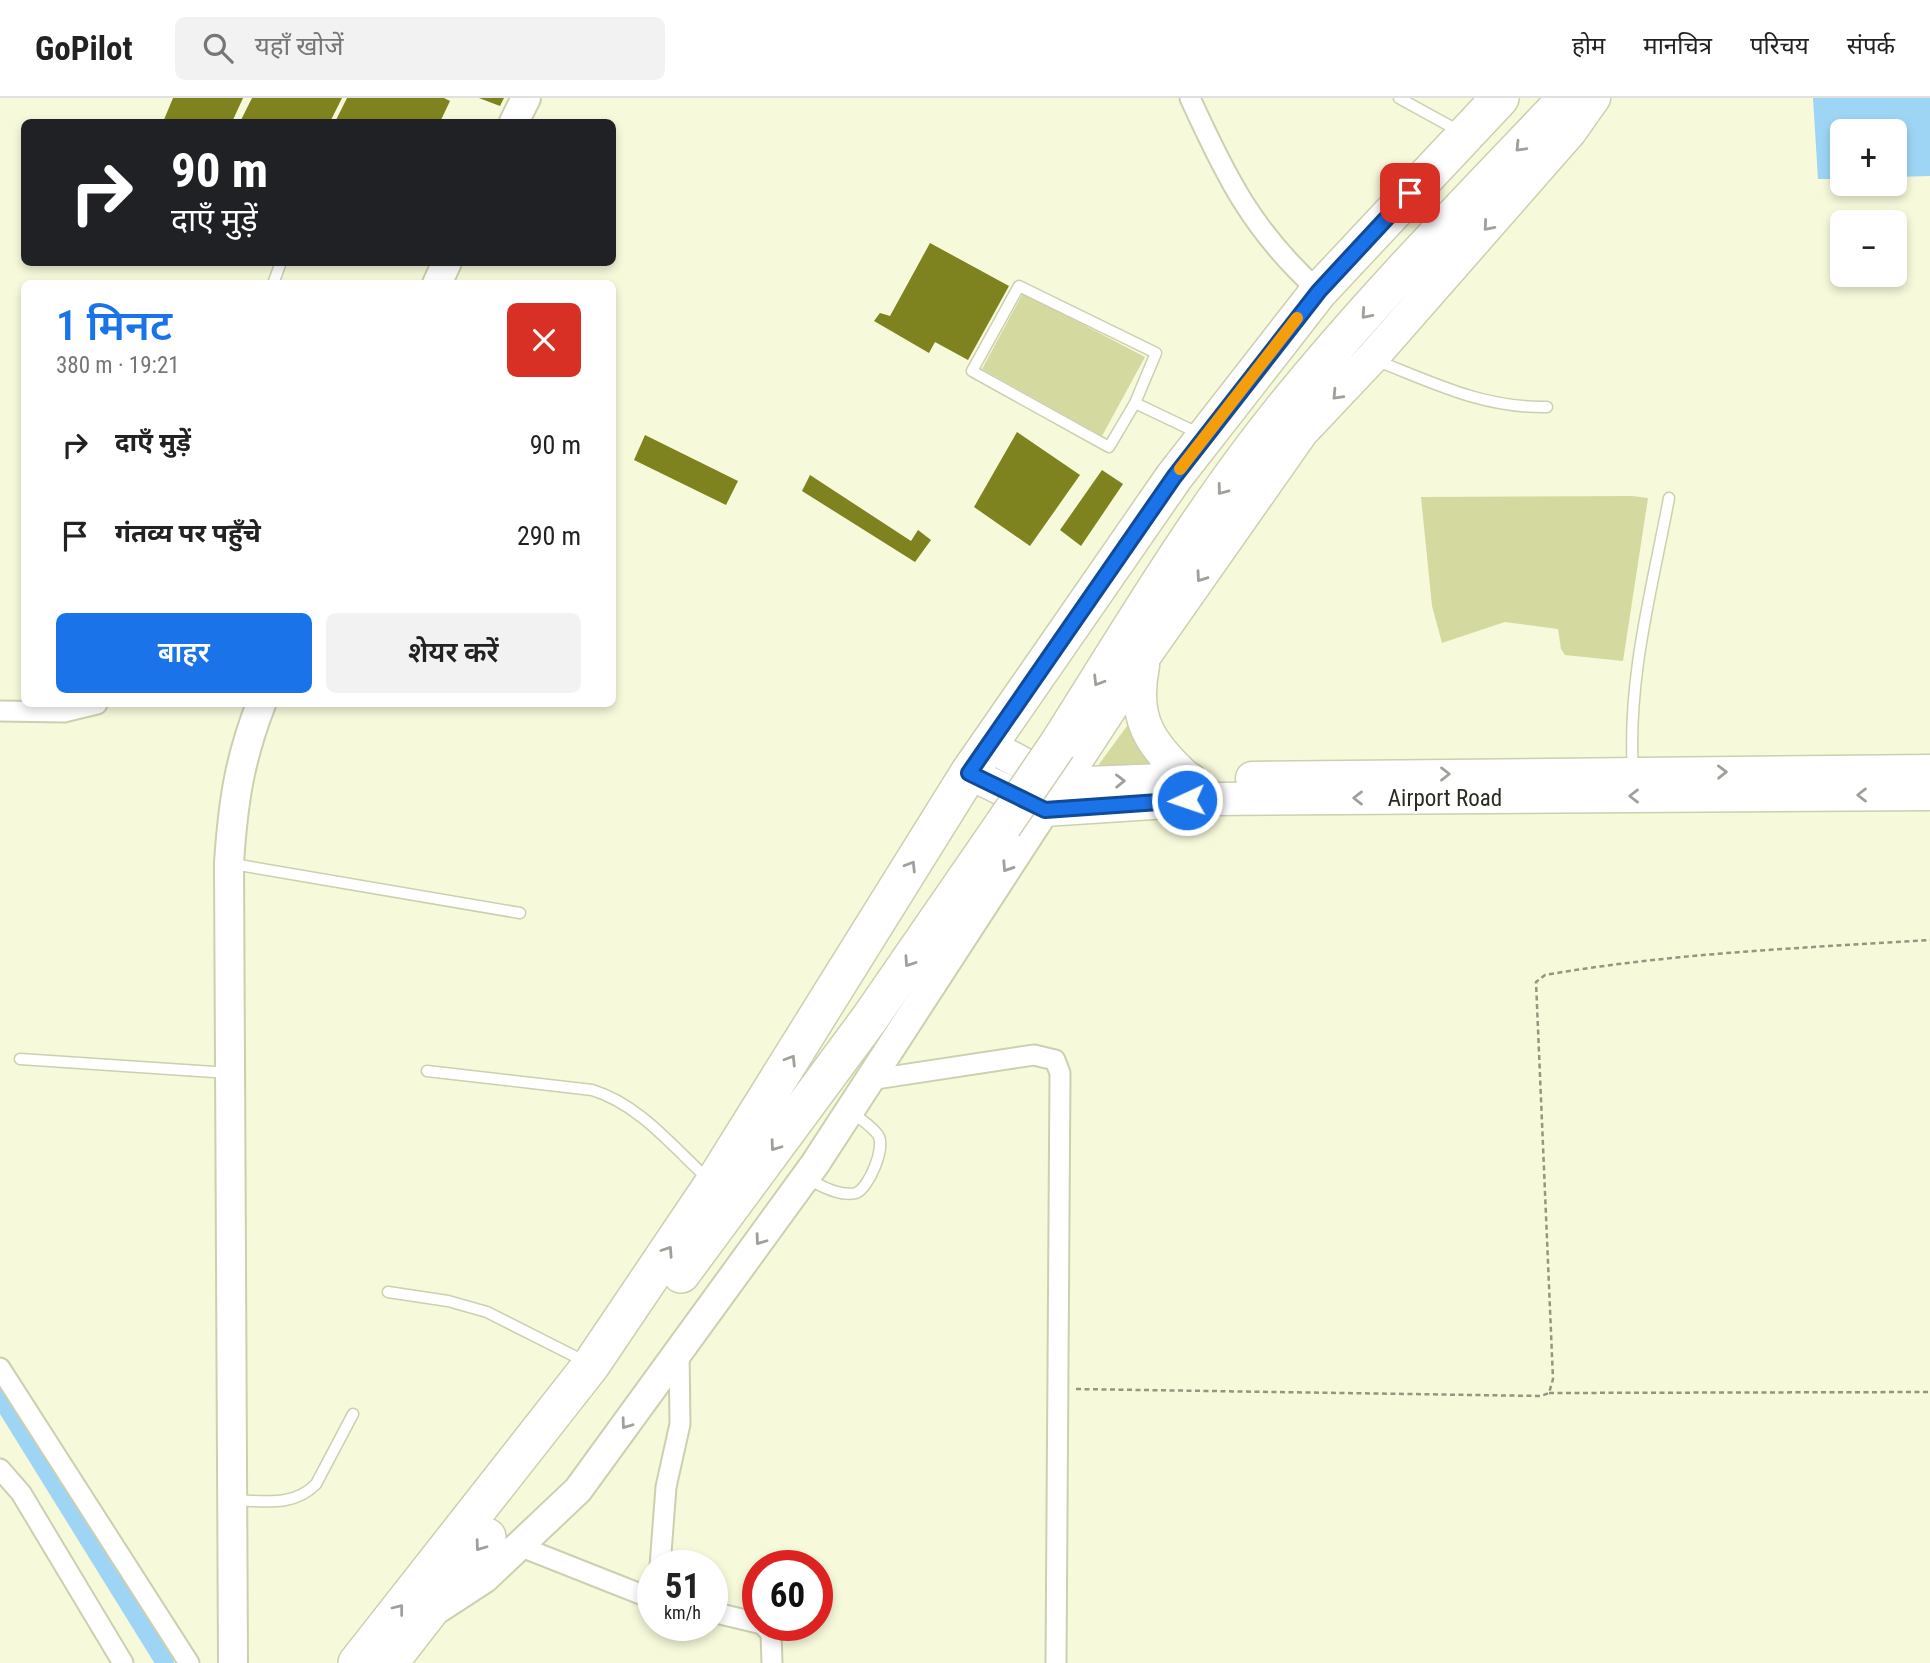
<!DOCTYPE html>
<html lang="hi">
<head>
<meta charset="utf-8">
<style>
	body { margin:0; font-family:"Roboto Condensed","Noto Sans Devanagari",sans-serif; background:#f2f2f2; color:#222; height:100vh; display:flex; flex-direction:column; font-size:26px; white-space:nowrap }
	* { box-sizing:border-box; margin:0 }
	p { font-size:23px; color:#767676 }
	.icon { flex:none; width:38px; height:38px; fill:none; stroke:currentColor; stroke-width:2; stroke-linecap:round; stroke-linejoin:round }
	.map { position:relative; flex:1; overflow:hidden }
	.side { position:absolute; left:21px; top:182px; width:595px; height:427px; display:flex; flex-direction:column; background:#fff; border-radius:10px; box-shadow:0 4px 10px #0003 }
	.side>* { flex:none }
	.top-card { position:absolute; left:21px; top:21px; width:595px; height:147px; border-radius:10px; box-shadow:0 4px 10px #0003; background:#202124; color:#fff; overflow:hidden }
	.tools { position:absolute; left:1830px; top:21px; display:grid; gap:14px }
	.tools a { display:grid; place-items:center; width:77px; height:77px; border-radius:10px; background:#fff; box-shadow:0 4px 10px #0003; font-size:35px }
	.speed { position:absolute; left:637px; top:1452px; display:flex; gap:14px; font-size:35px; font-weight:700; text-align:center }
	.speed>* { display:grid; place-content:center; width:91px; height:91px; border-radius:50%; background:#fff; box-shadow:0 4px 10px #0003; line-height:1 }
	.speed small { font-size:18px; font-weight:400 }
	.speed .limit { border:10px solid #d22; background:#fff; color:#111 }
	.pin { position:absolute; display:grid; place-items:center; width:60px; height:60px; color:#fff; margin:-30px; border-radius:14px; box-shadow:0 4px 10px #0006 }
	.me { position:absolute; width:77px; margin:-38px; rotate:267deg; stroke-linejoin:round; filter:drop-shadow(0 0 5px #0008) }
	.turn { display:flex; align-items:center; gap:24px; height:147px; padding:0 35px; font-size:32px }
	.turn .icon { width:91px; height:91px; stroke-width:2.5 }
	.turn b { display:block; font-size:49px; line-height:60px }
	.round { display:grid; place-items:center; flex:none; width:74px; height:74px; border-radius:10px; background:#f2f2f2 }
	.headline { display:flex; align-items:center; justify-content:space-between; height:119px; padding:0 35px }
	h1 { font-size:42px; font-weight:600; line-height:52px; color:#1a73e8 }
	.primary-button { display:flex; gap:14px; margin-top:auto; padding:14px 35px }
	.primary-button a { flex:1; height:80px; border-radius:10px; background:#1a73e8; color:#fff; font-size:28px; font-weight:600; line-height:80px; text-align:center }
	.primary-button a+a { background:#f2f2f2; color:#222 }
	ul { padding:0; list-style:none }
	li { display:flex; align-items:center; gap:21px; height:91px; padding:0 35px }
	li div { flex:1 }
	li b { display:block; font-size:26px }
	li em { font-style:normal }
	header { display:flex; align-items:center; gap:42px; box-sizing:border-box; height:98px; padding:0 35px; background:#fff; border-bottom:2px solid #e0e0e0 }
	header strong { font-size:33px }
	nav { display:flex; gap:38px; margin-inline-start:auto; font-size:24px }
	.search { width:490px; height:63px; background:#f2f2f2; display:flex; align-items:center; gap:18px; box-sizing:border-box; padding:0 24px; border-radius:10px; color:#767676; font-size:26px }
	.map>svg:first-child { display:block }
	.green { fill:#d4d9a0 }
	.water { fill:#9fd5f4 }
	.lines { fill:none; stroke-linecap:round; stroke-linejoin:round }
	.canal { stroke:#9fd5f4; stroke-width:18 }
	.building { fill:#7e831f }
	.lane-casing { stroke:#cccfb0; stroke-width:13 }
	.street-casing { stroke:#cccfb0; stroke-width:23 }
	.secondary-casing { stroke:#cccfb0; stroke-width:32 }
	.primary-casing { stroke:#cccfb0; stroke-width:35 }
	.highway-casing { stroke:#cccfb0; stroke-width:40 }
	.path { stroke:#949680; stroke-width:2.5; stroke-dasharray:5 3.5; stroke-linecap:butt }
	.lane { stroke:#fff; stroke-width:10 }
	.street { stroke:#fff; stroke-width:19 }
	.secondary { stroke:#fff; stroke-width:28 }
	.primary { stroke:#fff; stroke-width:32 }
	.highway { stroke:#fff; stroke-width:37 }
	.highway-bridge-casing { stroke:#cccfb0; stroke-width:40; stroke-linecap:butt }
	.highway-bridge { stroke:#fff; stroke-width:37 }
	.oneway { stroke:#9fa09a }
	.route-casing { stroke:#114b97; stroke-width:18 }
	.route { stroke:#1a73e8; stroke-width:12 }
	.slow { stroke:#f59e0b; stroke-width:12 }
	.labels { text-anchor:middle; dominant-baseline:central; stroke-width:5; stroke-linejoin:round; paint-order:stroke }
	.street-label { font-size:23px; fill:#2a2b1f; stroke:#fff }
</style>
</head>
<body>
<header>
<strong>GoPilot</strong>
<div class="search"><svg class="icon" aria-label="search" viewBox="0 0 24 24"><circle cx="10" cy="10" r="6"/><path d="M15 15l6 6"/></svg>यहाँ खोजें</div>
<nav><a>होम</a><a>मानचित्र</a><a>परिचय</a><a>संपर्क</a></nav>
</header>
<div class="map">
<svg width="1930" height="1565" viewBox="0 0 1930 1565">
	<rect width="100%" height="100%" fill="#f6f9da"/>
	<g class="green">
		<path d="M1023 195 1145 259 1102 338 982 271Z"/>
		<path d="M1632 398 1648 400 1623 563 1565 557 1561 551 1558 531 1505 524 1442 545 1432 508 1421 399Z"/>
		<path d="M1135 623 1154 673 1102 674 1097 669 1130 624Z"/>
	</g>
	<path class="water" d="M1813 0H1930V78L1895 79V33H1843V81H1818Z"/>
	<g class="lines">
		<path class="canal" d="M0 1299 165 1565"/>
	</g>
	<g class="building">
		<path d="M173 0H243L232 24H163Z"/>
		<path d="M252 0H342L330 24H240Z"/>
		<path d="M347 0H444L450 3 440 24H335Z"/>
		<path d="M479 0H504L500 8Z"/>
		<path d="M930 145 1009 188 968 262 935 244 929 255 874 223 880 215 890 218Z"/>
		<path d="M1017 334 1080 377 1030 448 974 409Z"/>
		<path d="M645 337 738 383 726 407 634 362Z"/>
		<path d="M1102 372 1123 386 1081 448 1060 432Z"/>
		<path d="M810 377 911 443 918 432 931 442 915 464 802 393Z"/>
	</g>
	<g class="lines">
		<defs>
			<g id="lane">
				<path d="M1399 0 1459 33"/>
				<path d="M273 186 281 164"/>
				<path d="M1375 262C1434 285 1482 310 1547 309"/>
				<path d="M1135 305 1156 255 1019 188 972 273 1109 349 1135 305 1198 335"/>
				<path d="M1633 673C1627 581 1652 491 1669 400"/>
				<path d="M233 766 520 815"/>
				<path d="M20 961 229 975"/>
				<path d="M427 973 592 992C639 1006 673 1049 708 1081"/>
				<path d="M809 1082C822 1088 840 1099 856 1095 869 1090 886 1049 878 1037 872 1028 861 1022 853 1015"/>
				<path d="M388 1194 448 1203 487 1214 584 1263"/>
				<path d="M234 1402C264 1403 294 1409 316 1386L353 1316"/>
			</g>
			<g id="street">
				<path d="M1190 0C1226 79 1253 134 1319 193"/>
				<path d="M0 613 64 614 97 606"/>
				<path d="M869 982 1034 957 1055 962 1060 975 1056 1565"/>
				<path d="M0 1270 189 1565"/>
				<path d="M0 1371 21 1395 123 1565"/>
				<path d="M519 1448 653 1501"/>
				<path d="M660 1468 666 1389 680 1326 679 1253"/>
				<path d="M712 1514 758 1525"/>
				<path d="M764 1528 771 1535 772 1565"/>
			</g>
			<g id="secondary">
				<path d="M514 24 526 0"/>
				<path d="M437 186 447 164"/>
				<path d="M439 1510 485 1480 578 1392 815 1066 1045 712"/>
				<path d="M233 1565 229 765C233 705 239 663 261 606"/>
			</g>
			<g id="primary">
				<path d="M1143 568C1132 621 1150 646 1188 681"/>
				<path d="M988 647 1061 686 1190 681"/>
				<path d="M969 675 1045 712 1214 701 1930 696"/>
				<path d="M1252 680 1930 673"/>
				<path d="M1054 697 1144 559 1302 334 1372 260 1570 34 1594 0"/>
			</g>
			<g id="highway">
				<path d="M1057 648C1130 533 1199 415 1285 309 1372 201 1471 101 1567 0"/>
				<path d="M681 1176 870 920 1003 727"/>
				<path d="M357 1565 591 1267 713 1086 969 675 1174 379 1319 193 1500 0"/>
				<path d="M389 1565 487 1439"/>
			</g>
		</defs>
		<use href="#lane" class="lane-casing"/>
		<use href="#street" class="street-casing"/>
		<use href="#secondary" class="secondary-casing"/>
		<use href="#primary" class="primary-casing"/>
		<use href="#highway" class="highway-casing"/>
		<g class="path">
			<path d="M1076 1291 1541 1298 1549 1295 1553 1281 1536 884 1545 877C1672 855 1802 850 1930 842"/>
			<path d="M1549 1295 1930 1294"/>
		</g>
		<use href="#lane" class="lane"/>
		<use href="#street" class="street"/>
		<use href="#secondary" class="secondary"/>
		<use href="#primary" class="primary"/>
		<use href="#highway" class="highway"/>
		<defs>
			<path id="highway-bridge" d="M1003 727 1057 648"/>
		</defs>
		<use href="#highway-bridge" class="highway-bridge-casing"/>
		<use href="#highway-bridge" class="highway-bridge"/>
	</g>
	<defs><path id="oneway-chevron" d="M-2-3.5L2.5 0L-2 3.5" fill="none" stroke-width="1.6" stroke-linecap="round" stroke-linejoin="round" transform="scale(1.75)"/></defs>
	<g class="oneway">
		<use href="#oneway-chevron" transform="translate(1520 49) rotate(134)"/>
		<use href="#oneway-chevron" transform="translate(1488 128) rotate(131)"/>
		<use href="#oneway-chevron" transform="translate(1366 216) rotate(131)"/>
		<use href="#oneway-chevron" transform="translate(1337 297) rotate(133)"/>
		<use href="#oneway-chevron" transform="translate(1222 392) rotate(127)"/>
		<use href="#oneway-chevron" transform="translate(1201 479) rotate(125)"/>
		<use href="#oneway-chevron" transform="translate(1098 583) rotate(122)"/>
		<use href="#oneway-chevron" transform="translate(1722 674) rotate(-1)"/>
		<use href="#oneway-chevron" transform="translate(1445 676)"/>
		<use href="#oneway-chevron" transform="translate(1120 683) rotate(-1)"/>
		<use href="#oneway-chevron" transform="translate(1862 697) rotate(180)"/>
		<use href="#oneway-chevron" transform="translate(1634 698) rotate(180)"/>
		<use href="#oneway-chevron" transform="translate(1358 700) rotate(180)"/>
		<use href="#oneway-chevron" transform="translate(911 768) rotate(-58)"/>
		<use href="#oneway-chevron" transform="translate(1007 769) rotate(123)"/>
		<use href="#oneway-chevron" transform="translate(909 864) rotate(124)"/>
		<use href="#oneway-chevron" transform="translate(791 962) rotate(-58)"/>
		<use href="#oneway-chevron" transform="translate(775 1048) rotate(126)"/>
		<use href="#oneway-chevron" transform="translate(760 1142) rotate(126)"/>
		<use href="#oneway-chevron" transform="translate(668 1153) rotate(-56)"/>
		<use href="#oneway-chevron" transform="translate(626 1326) rotate(126)"/>
		<use href="#oneway-chevron" transform="translate(480 1448) rotate(126)"/>
		<use href="#oneway-chevron" transform="translate(399 1511) rotate(-52)"/>
	</g>
	<g class="lines">
		<defs>
			<path id="route" d="M1187 702 1045 712 969 675 1174 379 1319 193 1410 95"/>
		</defs>
		<use href="#route" class="route-casing"/>
		<use href="#route" class="route"/>
		<path class="slow" d="M1180 371 1297 220"/>
	</g>
	<g class="labels">
		<g class="street-label">
			<text x="1445" y="700">Airport Road</text>
		</g>
	</g>
</svg>
<div class="tools">
<a>+</a>
<a>−</a>
</div>
<div class="speed"><div>51<small>km/h</small></div><div class="limit">60</div></div>
<div class="pin" style="left:1410px;top:95px;background:#d93025"><svg class="icon" aria-label="arrive" viewBox="0 0 24 24"><path d="M6 21V4h12l-3 4 3 4H6"/></svg></div>
<svg class="me" style="left:1187px;top:702px" viewBox="-20 -20 40 40"><circle r="17" fill="#1a73e8" stroke="#fff" stroke-width="3"/><path d="M0-11L8 9 0 5-8 9z" fill="#fff"/></svg>
<div class="top-card">
<div class="turn"><svg class="icon" aria-label="right" viewBox="0 0 24 24"><path d="M7 20v-9h11M14 6l5 5-5 5"/></svg><div><b>90 m</b>दाएँ मुड़ें</div></div>
</div>
<section class="side">
<div class="headline"><div><h1>1 मिनट</h1><p>380 m · 19:21</p></div><a class="round" style="background:#d93025;color:#fff"><svg class="icon" aria-label="close" viewBox="0 0 24 24"><path d="M6 6l12 12M18 6L6 18"/></svg></a></div>
<ul>
<li><svg class="icon" aria-label="right" viewBox="0 0 24 24"><path d="M7 20v-9h11M14 6l5 5-5 5"/></svg><div><b>दाएँ मुड़ें</b></div><em>90 m</em></li>
<li><svg class="icon" aria-label="arrive" viewBox="0 0 24 24"><path d="M6 21V4h12l-3 4 3 4H6"/></svg><div><b>गंतव्य पर पहुँचे</b></div><em>290 m</em></li>
</ul>
<div class="primary-button"><a>बाहर</a><a>शेयर करें</a></div>
</section>
</div>
</body>
</html>
